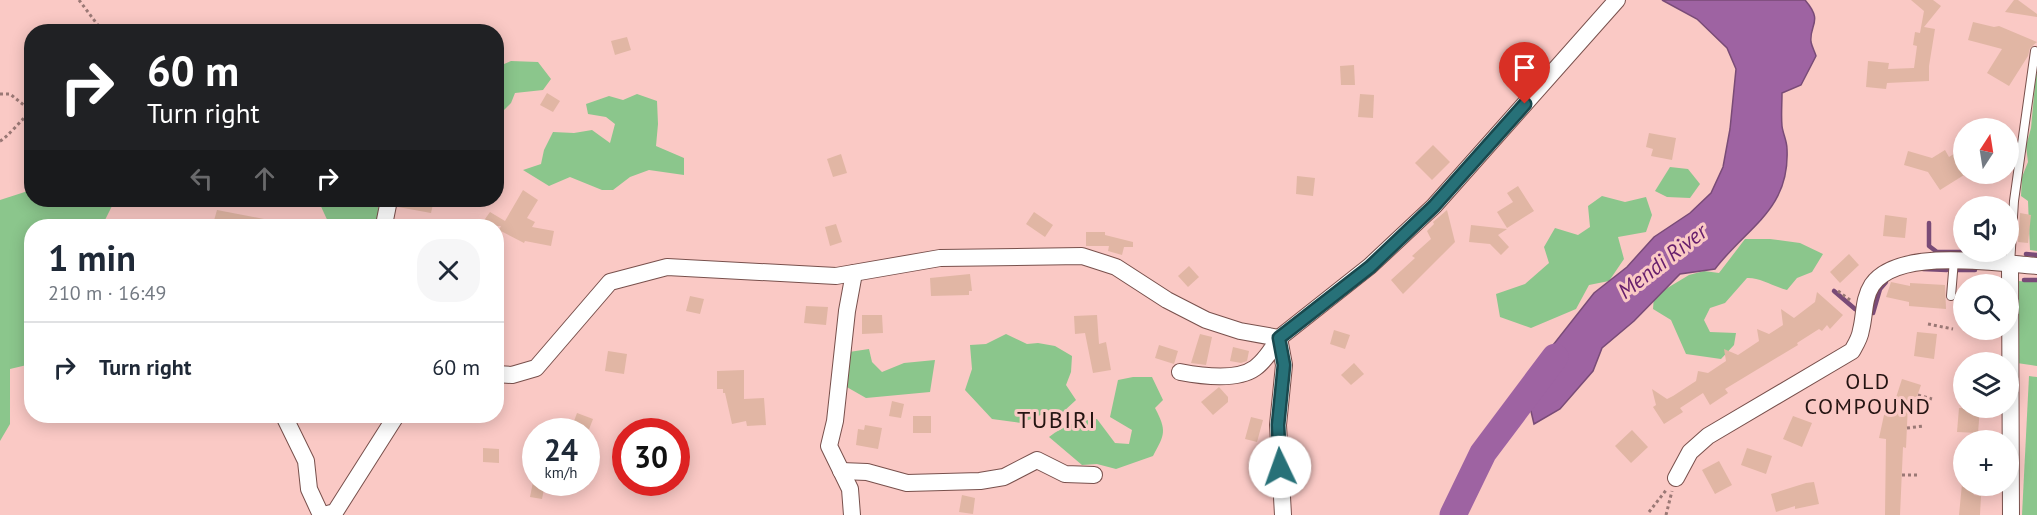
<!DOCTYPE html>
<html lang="en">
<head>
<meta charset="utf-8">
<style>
	body { margin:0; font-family:"PT Sans",sans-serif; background:#f6f6f7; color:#1f2937; height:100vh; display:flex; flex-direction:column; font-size:22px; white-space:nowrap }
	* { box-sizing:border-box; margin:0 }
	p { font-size:20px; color:#747a83 }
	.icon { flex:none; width:33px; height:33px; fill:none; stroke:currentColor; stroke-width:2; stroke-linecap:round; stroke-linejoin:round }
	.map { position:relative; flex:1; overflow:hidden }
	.side { position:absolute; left:24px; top:219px; width:480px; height:204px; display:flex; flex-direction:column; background:#fff; border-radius:24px; box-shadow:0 3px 15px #0003 }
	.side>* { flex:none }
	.top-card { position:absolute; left:24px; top:24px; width:480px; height:183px; border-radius:24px; box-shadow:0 3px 15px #0003; background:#202124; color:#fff; overflow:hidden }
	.needle { width:39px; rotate:12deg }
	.fabs { position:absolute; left:1953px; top:118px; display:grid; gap:12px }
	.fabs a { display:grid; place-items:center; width:66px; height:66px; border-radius:50%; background:#fff; box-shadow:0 3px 15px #0003; font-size:30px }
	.speed { position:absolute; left:522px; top:418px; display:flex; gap:12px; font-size:30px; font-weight:700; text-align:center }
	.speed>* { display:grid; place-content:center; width:78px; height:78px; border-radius:50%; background:#fff; box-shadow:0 3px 15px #0003; line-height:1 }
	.speed small { font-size:15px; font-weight:400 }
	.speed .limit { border:9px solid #d22; background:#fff; color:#111 }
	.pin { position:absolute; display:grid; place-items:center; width:51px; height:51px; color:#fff; margin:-62px -26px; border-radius:50% 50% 50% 0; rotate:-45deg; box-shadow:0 0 6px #0007 }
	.pin .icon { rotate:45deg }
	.me { position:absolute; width:66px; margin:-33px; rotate:357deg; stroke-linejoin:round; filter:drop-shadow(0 0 4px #0008) }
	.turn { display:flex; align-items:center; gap:21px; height:126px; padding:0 24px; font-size:27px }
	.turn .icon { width:78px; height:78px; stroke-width:2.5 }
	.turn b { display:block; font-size:42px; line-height:51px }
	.lanes { display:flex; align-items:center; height:57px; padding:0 24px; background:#0003; justify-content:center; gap:30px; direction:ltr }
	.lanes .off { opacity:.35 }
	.round { display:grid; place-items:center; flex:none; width:63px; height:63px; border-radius:24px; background:#f6f6f7 }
	.summary { display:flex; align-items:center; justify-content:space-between; height:102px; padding:0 24px }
	h1 { font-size:36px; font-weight:600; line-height:45px }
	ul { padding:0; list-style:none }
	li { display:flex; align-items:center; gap:18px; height:90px; padding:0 24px; border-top:2px solid #e0e1e3 }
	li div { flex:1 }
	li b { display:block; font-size:22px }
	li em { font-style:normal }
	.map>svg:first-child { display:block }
	.green { fill:#8bc68c }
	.water { fill:#9e63a2; stroke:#794b77; stroke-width:1.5 }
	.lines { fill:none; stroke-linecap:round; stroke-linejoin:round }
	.stream { stroke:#794b77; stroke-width:4.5 }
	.river { stroke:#9e63a2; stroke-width:27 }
	.building { fill:#e1b6a4 }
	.lane-casing { stroke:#78504c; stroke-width:10 }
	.street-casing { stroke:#78504c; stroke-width:18 }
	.path { stroke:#9a7875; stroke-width:3; stroke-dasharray:3 3; stroke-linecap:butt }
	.lane { stroke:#fff; stroke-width:8 }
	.street { stroke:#fff; stroke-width:16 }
	.route-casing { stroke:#19494e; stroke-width:15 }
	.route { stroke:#277178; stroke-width:10 }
	.labels { text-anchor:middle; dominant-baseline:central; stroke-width:6; stroke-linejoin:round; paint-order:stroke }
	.water-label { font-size:22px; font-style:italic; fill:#661d6c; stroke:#fac9c5 }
	.neighbourhood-label { font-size:22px; letter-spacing:1.5px; fill:#241412; stroke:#fac9c5 }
	.quarter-label { font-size:24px; letter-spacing:1.5px; fill:#241412; stroke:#fac9c5 }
</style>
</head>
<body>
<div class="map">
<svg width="2037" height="515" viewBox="0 0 2037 515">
	<rect width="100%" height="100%" fill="#fac9c5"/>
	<g class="green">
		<path d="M511 61 538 62 551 79 543 90 515 93 511 103 497 117V67Z"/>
		<path d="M2036 74H2037V251L2030 250 2028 201 2021 196 2022 177 2028 162 2026 146 2031 128Z"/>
		<path d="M637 94 657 101 658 124 656 146 684 158V175L649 170 630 177 613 190H602L570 177 549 186 523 170 541 164 544 150 553 132 574 133 592 130 610 143 615 124 606 117 588 114 586 104 609 96 623 100Z"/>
		<path d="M1670 167 1688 169 1700 184 1690 198 1667 197 1655 191Z"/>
		<path d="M31 190 32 200H115L102 226H32L31 364 10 369V424L0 441V200Z"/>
		<path d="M1602 196 1625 202 1646 197 1652 215 1646 232 1618 237 1624 259 1609 281 1589 285 1576 309 1531 328 1500 317 1496 294 1525 284 1549 263 1544 247 1555 228 1578 235 1590 227 1588 206Z"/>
		<path d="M318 200H378L377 204 383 226H330Z"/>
		<path d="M1745 239H1770L1800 243 1823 254 1812 272 1797 278 1787 290C1775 287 1759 277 1747 278L1725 303 1710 308 1704 320 1710 332 1736 333 1734 345 1721 359 1686 354 1671 320 1653 309 1654 296 1689 275 1704 271 1719 273Z"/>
		<path d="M2018 281 2037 282V366L2017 363Z"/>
		<path d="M1006 334 1027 344 1038 343 1055 346 1072 356 1071 372 1066 385 1076 400 1051 423 1043 414 1021 423 992 419 965 390 972 369 970 345 986 344Z"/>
		<path d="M869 349 872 362 882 372 904 363 935 360 930 392 866 398 845 386 849 352Z"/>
		<path d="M2029 376 2037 377V515H2022Z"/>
		<path d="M1133 377H1152L1163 400 1155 408C1167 431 1165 434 1153 456L1116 469 1097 464 1082 465 1049 437C1065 425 1077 421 1097 419L1115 443 1129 444 1132 430 1110 417 1118 380Z"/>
	</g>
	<path class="water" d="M1662 0H1805C1824 22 1809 24 1811 42 1812 47 1815 52 1816 56L1801 85 1782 93C1782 104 1781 116 1782 126 1783 134 1787 141 1787 149 1790 210 1747 227 1715 269L1680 274 1634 321 1602 348 1593 371 1560 409 1534 424 1530 407 1538 364 1594 293 1627 267 1654 237 1690 213 1711 193 1723 167 1730 129 1736 69 1727 48 1697 19Z"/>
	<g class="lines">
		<g class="stream">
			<path d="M1929 223V246L1937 252H1964"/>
			<path d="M2026 254 2037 255"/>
			<path d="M1923 269 1947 270"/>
			<path d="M1956 270H1975"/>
			<path d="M2024 280H2037"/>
			<path d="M1834 291 1855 309"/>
			<path d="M1873 313 1880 289 1886 282"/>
		</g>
		<path class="river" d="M1453 515 1483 453 1555 357"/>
	</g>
	<g class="building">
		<path d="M1911 0H1933L1941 6 1924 27 1935 29 1929 66V81L1887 83 1886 89 1866 87 1868 61 1889 63 1888 69 1914 68 1917 46 1913 45 1915 32 1920 33 1924 11Z"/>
		<path d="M2014 0H2018L2037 14V17L2005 12Z"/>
		<path d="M1973 22 1994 27 1999 26 2037 42 2030 48 2028 56 2009 86 1987 73 2002 49 1968 40Z"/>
		<path d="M627 37 631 50 615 55 611 41Z"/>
		<path d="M1354 65 1355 85H1341L1340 66Z"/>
		<path d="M547 93 560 101 553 112 540 105Z"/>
		<path d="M1360 94 1374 95 1373 118 1358 117Z"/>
		<path d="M1649 133 1676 138 1672 160 1651 156 1653 149 1646 147Z"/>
		<path d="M1433 145 1450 162 1432 180 1415 163Z"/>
		<path d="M1945 150 1949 157 1957 152 1964 163V175L1940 190 1928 172 1904 165 1908 151 1932 158Z"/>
		<path d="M841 154 847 173 833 177 827 159Z"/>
		<path d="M1297 176 1315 178 1313 196 1296 194Z"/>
		<path d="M1518 186 1534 211 1507 228 1497 212 1513 202 1507 193Z"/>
		<path d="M523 190 538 200 527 218 535 222 532 227 554 231 551 246 525 241 524 243 499 230 501 226H480L490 212 505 221Z"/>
		<path d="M399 200H434L431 213 398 207Z"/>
		<path d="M217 210 269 220 268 226H222L213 224Z"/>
		<path d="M1447 210 1455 242 1403 294 1391 280 1415 258 1412 256 1431 239 1427 231 1434 224 1433 222Z"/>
		<path d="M1034 212 1053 225 1045 237 1026 224Z"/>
		<path d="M2020 213 2031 215 2028 243 2018 242Z"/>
		<path d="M1885 215 1907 218 1905 238 1883 236Z"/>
		<path d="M836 224 842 242 830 246 825 227Z"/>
		<path d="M1471 225 1507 229 1498 235 1509 247 1501 255 1490 244 1469 242Z"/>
		<path d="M1086 232H1105V235L1133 242V247H1124L1122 255 1108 251 1109 246H1086Z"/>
		<path d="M1849 254 1859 265 1840 283 1830 272Z"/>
		<path d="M1189 266 1199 277 1188 287 1178 276Z"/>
		<path d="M970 274 972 291H969V295L931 296 930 278Z"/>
		<path d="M1891 282 1910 286V283L1945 285 1946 309 1909 306V302L1886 297Z"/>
		<path d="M1817 292 1843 315 1830 329 1827 325 1822 331 1819 329 1797 343 1798 345 1725 389 1728 393 1710 405 1703 393 1680 408 1683 412 1664 424 1653 407 1656 405 1652 389 1667 399 1673 396 1696 381 1698 371 1708 373 1726 361 1724 349 1738 355 1759 341 1757 329 1769 334 1783 325 1781 309 1794 318 1815 302Z"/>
		<path d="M690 296 704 299 700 314 686 311Z"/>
		<path d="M806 306 828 307 826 325 804 323Z"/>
		<path d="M862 315H882L883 333 862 334Z"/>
		<path d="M1097 315 1099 344 1106 342 1111 370 1093 373 1085 333 1075 334 1074 316Z"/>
		<path d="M1334 330 1350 335 1345 349 1330 344Z"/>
		<path d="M1917 332 1937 334 1934 359 1914 356Z"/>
		<path d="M1200 334 1212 337 1206 365 1191 363Z"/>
		<path d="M1159 345 1178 351 1174 364 1155 358Z"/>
		<path d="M1233 347 1249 351 1247 361 1241 363 1230 361Z"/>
		<path d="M608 351 627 354 624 374 605 371Z"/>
		<path d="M1354 363 1364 374 1351 385 1341 375Z"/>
		<path d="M744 370V399L764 398 766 425 747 426 746 421 732 424 725 393H723V389H717V371Z"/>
		<path d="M1902 379 1921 385 1914 405 1908 403 1906 448 1903 447 1900 515H1885L1886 439 1879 438 1884 415 1892 410Z"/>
		<path d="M1219 387 1228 397V402L1213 415 1201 402Z"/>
		<path d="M892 401 904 404 901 418 889 416Z"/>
		<path d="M1959 408H1980L1978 433 1957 432Z"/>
		<path d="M577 413 593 419 588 432H570Z"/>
		<rect x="913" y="416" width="18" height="17"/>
		<path d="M1793 416 1812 423 1802 447 1783 439Z"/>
		<path d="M1251 417 1263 420 1257 442 1245 439Z"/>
		<path d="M865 425 882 428 878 449 856 445 858 429 864 430Z"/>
		<path d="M1632 430 1648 447 1631 463 1615 446Z"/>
		<path d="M483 448 499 449V463L483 462Z"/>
		<path d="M1747 448 1772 456 1766 474 1741 465Z"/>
		<path d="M1719 461 1732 485 1715 494 1702 470Z"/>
		<path d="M533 482 545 484 542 499 530 497Z"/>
		<path d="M1814 482 1819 504 1795 509V506L1776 512 1771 494 1806 483Z"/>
		<path d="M1962 484 1972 488 1974 495 1981 496 1980 515H1959Z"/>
		<path d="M962 495 975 498 973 514 959 512Z"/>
	</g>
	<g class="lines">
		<defs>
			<g id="lane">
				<path d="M2010 264 2014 201 2035 51"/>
				<path d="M1951 296 1954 260"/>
			</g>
			<g id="street">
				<path d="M387 226 385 220 389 200"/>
				<path d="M2010 264 2011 515"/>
				<path d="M496 374 512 375 536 368 610 282 667 267 836 276 940 258 1082 256 1116 267 1167 300 1206 320 1240 331 1279 338C1273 348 1265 361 1255 368 1237 381 1201 376 1180 372"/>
				<path d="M284 416 306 461 309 489 321 515"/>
				<path d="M841 471 867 472 907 483 980 481 1004 477 1037 460 1065 474 1094 475"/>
				<path d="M1676 478 1690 452 1708 436 1852 351C1856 344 1860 338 1861 330 1865 315 1863 299 1872 285 1898 247 1997 263 2037 266"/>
				<path d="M324 515 335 512 396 416"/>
				<path d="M852 515 850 489 829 446 835 421 847 311 854 273"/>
				<path d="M1283 515 1278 425 1284 365 1279 338 1370 266 1434 206 1617 0"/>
			</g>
		</defs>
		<use href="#lane" class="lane-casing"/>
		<use href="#street" class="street-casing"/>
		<g class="path">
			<path d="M79 0 103 32"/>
			<path d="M0 94H10L30 110"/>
			<path d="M0 141C7 138 23 118 31 111"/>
			<path d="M1838 291 1850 300"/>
			<path d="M1928 324 1953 329"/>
			<path d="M1918 395 1932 399"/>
			<path d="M1907 428 1924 426"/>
			<path d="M1902 475H1919"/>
			<path d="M1649 512 1667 489"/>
			<path d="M1666 515 1672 491"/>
		</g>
		<use href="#lane" class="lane"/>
		<use href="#street" class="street"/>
	</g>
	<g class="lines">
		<defs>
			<path id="route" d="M1280 467 1278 425 1284 365 1279 338 1370 267 1434 206 1525 104"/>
		</defs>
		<use href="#route" class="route-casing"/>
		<use href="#route" class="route"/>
	</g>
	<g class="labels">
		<g class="water-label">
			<text transform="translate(1662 261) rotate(-38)">Mendi River</text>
		</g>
		<g class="neighbourhood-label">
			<text x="1868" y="381">OLD<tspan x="1868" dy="25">COMPOUND</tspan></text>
		</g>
		<g class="quarter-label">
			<text x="1057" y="419">TUBIRI</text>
		</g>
	</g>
</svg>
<div class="fabs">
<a><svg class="needle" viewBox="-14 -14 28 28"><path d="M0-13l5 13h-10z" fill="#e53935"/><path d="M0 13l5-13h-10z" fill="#747a83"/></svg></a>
<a><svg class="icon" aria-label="sound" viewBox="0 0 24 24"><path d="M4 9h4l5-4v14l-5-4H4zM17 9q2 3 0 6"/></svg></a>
<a><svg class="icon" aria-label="search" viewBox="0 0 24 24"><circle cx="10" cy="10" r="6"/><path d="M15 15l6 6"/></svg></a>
<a><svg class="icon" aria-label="layers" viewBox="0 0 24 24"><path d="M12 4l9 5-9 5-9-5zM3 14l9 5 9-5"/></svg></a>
<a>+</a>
</div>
<div class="speed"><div>24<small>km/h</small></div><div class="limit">30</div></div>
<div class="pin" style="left:1525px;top:104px;background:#d93025"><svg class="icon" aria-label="arrive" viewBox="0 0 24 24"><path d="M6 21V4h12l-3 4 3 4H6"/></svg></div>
<svg class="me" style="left:1280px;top:467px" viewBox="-20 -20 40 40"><circle r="19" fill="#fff"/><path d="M0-13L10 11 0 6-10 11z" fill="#277178"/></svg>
<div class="top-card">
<div class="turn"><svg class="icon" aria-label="right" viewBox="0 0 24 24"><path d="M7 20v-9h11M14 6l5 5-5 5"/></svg><div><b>60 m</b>Turn right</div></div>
<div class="lanes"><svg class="icon off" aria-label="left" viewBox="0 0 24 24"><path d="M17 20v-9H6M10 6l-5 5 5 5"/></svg><svg class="icon off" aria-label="ahead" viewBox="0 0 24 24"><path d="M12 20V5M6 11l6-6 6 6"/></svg><svg class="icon" aria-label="right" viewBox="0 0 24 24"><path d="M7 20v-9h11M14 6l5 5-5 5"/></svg></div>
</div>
<section class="side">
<div class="summary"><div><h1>1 min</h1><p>210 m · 16:49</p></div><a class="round"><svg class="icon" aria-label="close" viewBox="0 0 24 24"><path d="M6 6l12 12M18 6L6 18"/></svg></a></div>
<ul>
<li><svg class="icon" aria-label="right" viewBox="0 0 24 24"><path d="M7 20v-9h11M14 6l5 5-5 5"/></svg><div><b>Turn right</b></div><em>60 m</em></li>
</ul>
</section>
</div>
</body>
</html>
